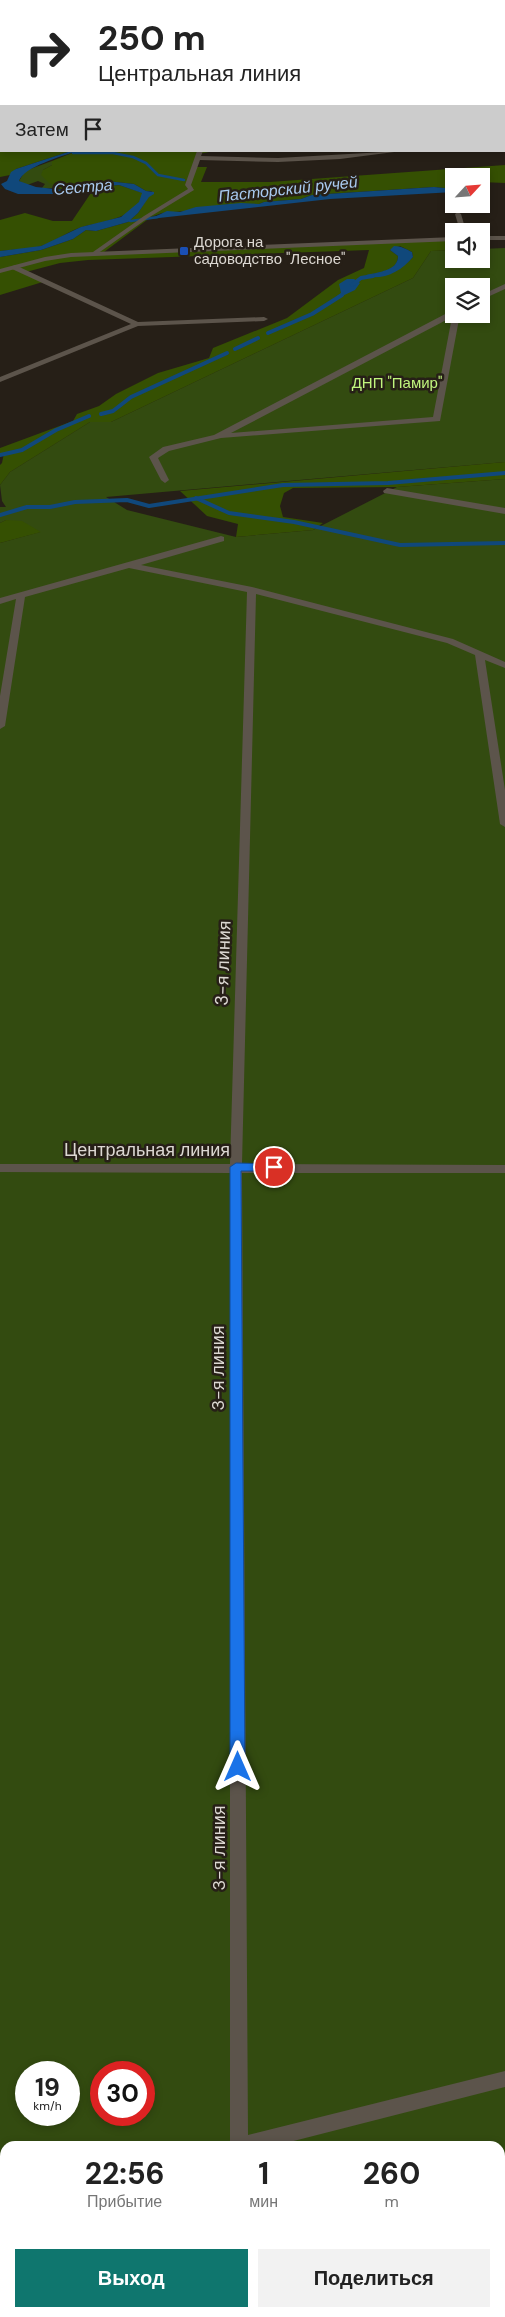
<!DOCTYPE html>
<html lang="ru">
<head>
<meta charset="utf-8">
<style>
	body { margin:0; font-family:"DM Sans",sans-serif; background:#f2f2f2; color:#222; height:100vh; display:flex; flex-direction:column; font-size:19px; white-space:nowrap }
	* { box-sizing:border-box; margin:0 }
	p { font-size:16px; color:#767676 }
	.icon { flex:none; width:28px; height:28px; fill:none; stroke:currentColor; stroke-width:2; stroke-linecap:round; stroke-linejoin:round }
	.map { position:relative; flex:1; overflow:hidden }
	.drawer { position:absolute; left:0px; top:2141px; width:505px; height:176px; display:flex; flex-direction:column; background:#fff; border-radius:15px 15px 0 0; box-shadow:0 2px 8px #0003 }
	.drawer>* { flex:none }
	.hud { position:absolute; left:0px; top:0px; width:505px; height:152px; box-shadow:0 2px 8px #0003; background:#fff; color:#222; overflow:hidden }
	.needle { width:32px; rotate:64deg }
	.fabs { position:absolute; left:445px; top:168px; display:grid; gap:10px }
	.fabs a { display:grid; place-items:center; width:45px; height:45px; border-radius:0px; background:#fff; box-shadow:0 2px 8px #0003; font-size:25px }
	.speed { position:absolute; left:15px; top:2061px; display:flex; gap:10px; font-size:25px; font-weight:700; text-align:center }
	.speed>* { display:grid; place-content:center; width:65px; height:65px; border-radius:50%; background:#fff; box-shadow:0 2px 8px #0003; line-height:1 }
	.speed small { font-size:12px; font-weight:400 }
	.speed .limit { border:8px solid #d22; background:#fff; color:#111 }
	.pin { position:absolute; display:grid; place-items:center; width:42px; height:42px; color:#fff; margin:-21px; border:2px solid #fff; border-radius:50%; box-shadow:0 1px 5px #0007 }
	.me { position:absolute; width:55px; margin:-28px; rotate:0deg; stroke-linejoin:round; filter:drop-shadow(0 0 4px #0008) }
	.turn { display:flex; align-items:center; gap:18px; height:105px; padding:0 15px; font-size:22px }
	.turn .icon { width:65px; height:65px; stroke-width:2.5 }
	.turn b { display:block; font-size:35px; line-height:42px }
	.then { display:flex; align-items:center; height:48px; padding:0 15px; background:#0003; gap:10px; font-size:19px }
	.eta { display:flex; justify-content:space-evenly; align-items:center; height:85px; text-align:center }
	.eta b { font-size:30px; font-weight:700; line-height:35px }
	.cta { display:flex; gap:10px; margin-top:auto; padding:10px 15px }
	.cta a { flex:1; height:58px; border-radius:0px; background:#0f766e; color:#fff; font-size:20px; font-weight:700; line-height:58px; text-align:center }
	.cta a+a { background:#f2f2f2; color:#222 }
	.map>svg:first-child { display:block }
	.green { fill:#334b10; fill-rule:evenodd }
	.forest { fill:#355002; fill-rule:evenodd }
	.water { fill:#10487b }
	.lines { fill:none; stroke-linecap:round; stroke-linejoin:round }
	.stream-far1 { stroke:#10487b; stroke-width:2.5 }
	.stream { stroke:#10487b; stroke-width:4 }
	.street { fill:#5c544b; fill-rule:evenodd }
	.secondary { fill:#5c544b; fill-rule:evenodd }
	.route { fill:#1a73e8; stroke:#114b97 }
	.transit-dot { fill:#1a4fb4; stroke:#261f17; stroke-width:2 }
	.labels { text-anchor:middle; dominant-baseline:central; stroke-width:5; stroke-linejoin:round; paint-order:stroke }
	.far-poi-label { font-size:15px; fill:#dcd8d2; stroke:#261f17; text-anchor:start }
	.far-park-label { font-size:15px; fill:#c0f57d; stroke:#261f17 }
	.far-water-label { font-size:16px; font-style:italic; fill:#a9caef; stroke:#261f17 }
	.street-label { font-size:18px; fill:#dcd8d2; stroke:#261f17 }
</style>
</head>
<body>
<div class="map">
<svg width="505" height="2317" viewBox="0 0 505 2317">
	<rect width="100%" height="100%" fill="#261f17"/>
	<g class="green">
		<path d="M97 0H505V81L504 1Z"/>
		<path d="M52 161V165L43 170 55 185 56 188H42L45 184 38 181 27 185 19 181 25 171Z"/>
		<path d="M505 248V462L106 497 127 510 236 537 313 530 397 487 505 479V2317H0V543L40 532 6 520 0 523V507H6L2 501 0 485 10 472 90 422H111L413 278 431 251 454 250V259H481V249ZM454 286H481V314H454ZM26 2072H69V2115H26ZM101 2072H144V2115H101ZM5 2146H500V2312H5Z"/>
	</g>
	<g class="forest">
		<path d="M0 117 1 151H71L16 169 10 175 0 177Z"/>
		<path d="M77 151H214L199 154 194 167H207L201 182H270L505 165V183L481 182V176H454V189L434 187 312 195 301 199 264 202 259 204 218 205 216 207H199L186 211 162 213 151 217 104 252 454 239V250L431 251 413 278 111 422H90L10 472 0 485V465L2 463 4 453H0V448L73 421 77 414 99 406 116 394 158 373 209 358 213 348 287 318 338 280 364 268 369 250 88 260 60 263 26 272 46 281 0 295V257L41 250 73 239 86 230 96 231 128 222 138 213 152 191H146L134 184 107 181 91 183 68 190 56 188 55 185 49 183 41 175 43 170 52 165V161ZM400 246 412 252 413 257C398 273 387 272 366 276 378 272 398 272 398 256L390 250Z"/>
		<path d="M119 185 143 193C138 220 99 221 79 228 66 233 54 242 41 246 28 250 14 249 0 251V220L25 213 53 221H72L95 187Z"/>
		<path d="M505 462V479L397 487 293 488 284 493 280 506 283 517 323 523 313 530 236 537 238 524 207 516 180 491Z"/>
		<path d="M6 520 22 521 41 532 0 543V523Z"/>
	</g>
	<g class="water">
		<path d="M71 151H77C63 156 23 167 19 181L36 187 65 190 107 181 134 184 146 191 154 192V194L149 197 138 213 128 222 96 231 86 230 73 239 41 250 0 257V251L41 246 81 227 121 217 139 202 142 193 119 185 95 187 59 194H18L5 189 1 184 7 181 11 172 16 169Z"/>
		<path d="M434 187 454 189V192L330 199 150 219 167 211 180 212 196 207 241 203 259 204 264 202 301 199 312 195Z"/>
		<path d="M394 246C401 246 406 249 412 252L413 257C401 271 387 279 368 277L366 275C378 272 398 271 398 256L390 250Z"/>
		<path d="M347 279H354L360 283 355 290 338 298 337 296 341 293 339 284Z"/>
	</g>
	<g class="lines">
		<g class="stream-far1">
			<path d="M448 0H485"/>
			<path d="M246 1 249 0"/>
			<path d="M73 153H113L133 157 146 163 158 175 184 180"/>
			<path d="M125 219 131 221 158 217"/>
		</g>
		<g class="stream">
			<path d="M352 285 361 278 373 276"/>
			<path d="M268 333 312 314 342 295"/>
			<path d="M235 349 258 338"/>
			<path d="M101 414 113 411 131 397 227 353"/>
			<path d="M0 455 22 450 56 430 89 416"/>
			<path d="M196 498 229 513 294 522 400 545 505 543"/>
			<path d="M0 515 27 507H50L75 502 127 500 149 506 283 485 388 483 505 473"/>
		</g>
		<g class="street">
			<path d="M172 0H180L181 1H173Z"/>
			<path d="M323 0H339L340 1H324Z"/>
			<rect x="504" y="30" width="1" height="4"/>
			<rect x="504" y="54" width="1" height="4"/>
			<rect x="504" y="139" width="1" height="4"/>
			<path d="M197 151H203L201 156 278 158 402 151 340 159 278 162 200 160 191 185 194 190 148 218 97 254H93V252L144 216 188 189 185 185Z"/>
			<path d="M458 212 461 214 466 231H460L455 214Z"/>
			<path d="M15 265 138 322 264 317 268 319 264 321 138 326 0 382V377L131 324 12 269 11 267Z"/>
			<path d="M505 284V289L481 300V295Z"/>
			<path d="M451 311 460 314 440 421 221 438 169 451 158 458 169 480 165 483 161 480 149 457 163 447 214 435ZM452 317 433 417 231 433Z"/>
			<path d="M387 488 505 508V514L384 493 383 491Z"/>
			<path d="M221 536 224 537V541L141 565 252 587 453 639 505 662V668L485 660 505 790V827L500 824 475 655 447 643 256 594 242 1164 505 1165V1173H242L248 2135 505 2071V2087L274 2146H230V1173L0 1172V1164H230L247 592 129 568 25 597 5 726 0 729V696L16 599 0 604V598Z"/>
			<path d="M131 2312H152L150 2317H129Z"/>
		</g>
		<g class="secondary">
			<rect x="481" y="236" width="24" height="4"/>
			<path d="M454 237V241L71 257 45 261 0 273V269L45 257 71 253Z"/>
		</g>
	</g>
	<path class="route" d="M236 1163 274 1164 280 1167 274 1171H241L245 1767 243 1771 238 1773 232 1771 230 1767V1167Z"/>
	<rect class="transit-dot" x="179" y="246" width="10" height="10" rx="2.5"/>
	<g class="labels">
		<g class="far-poi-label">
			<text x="194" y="242">Дорога на<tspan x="194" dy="17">садоводство "Лесное"</tspan></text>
		</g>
		<g class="far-park-label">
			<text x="397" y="383">ДНП "Памир"</text>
		</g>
		<g class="far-water-label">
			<text transform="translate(83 187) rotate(-5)">Сестра</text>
			<text transform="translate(288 189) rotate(-6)">Пасторский ручей</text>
		</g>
		<g class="street-label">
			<text transform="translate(223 963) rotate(-88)">3-я линия</text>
			<text x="147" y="1150">Центральная линия</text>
			<text transform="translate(218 1368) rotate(-90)">3-я линия</text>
			<text transform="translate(219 1848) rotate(-90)">3-я линия</text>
		</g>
	</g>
</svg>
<div class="fabs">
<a><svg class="needle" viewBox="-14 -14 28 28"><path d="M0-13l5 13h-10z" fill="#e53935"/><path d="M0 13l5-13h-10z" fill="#767676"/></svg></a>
<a><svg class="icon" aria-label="sound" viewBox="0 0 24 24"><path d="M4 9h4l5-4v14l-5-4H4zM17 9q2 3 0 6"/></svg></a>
<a><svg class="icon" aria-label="layers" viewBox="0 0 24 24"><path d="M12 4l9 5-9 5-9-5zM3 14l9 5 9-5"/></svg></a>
</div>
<div class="speed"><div>19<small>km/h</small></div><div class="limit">30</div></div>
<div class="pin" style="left:274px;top:1167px;background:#d93025"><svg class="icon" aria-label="arrive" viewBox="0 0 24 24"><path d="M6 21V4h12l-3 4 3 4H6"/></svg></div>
<svg class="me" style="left:238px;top:1767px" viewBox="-20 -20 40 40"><path d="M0-17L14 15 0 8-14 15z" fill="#1a73e8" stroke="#fff" stroke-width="4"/></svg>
<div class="hud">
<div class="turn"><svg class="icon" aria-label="right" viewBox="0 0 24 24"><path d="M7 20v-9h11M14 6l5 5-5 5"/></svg><div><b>250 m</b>Центральная линия</div></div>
<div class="then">Затем<svg class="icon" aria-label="arrive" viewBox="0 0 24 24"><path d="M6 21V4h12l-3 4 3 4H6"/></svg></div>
</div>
<section class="drawer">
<div class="eta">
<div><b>22:56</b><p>Прибытие</p></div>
<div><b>1</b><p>мин</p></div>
<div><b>260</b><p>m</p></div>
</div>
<div class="cta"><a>Выход</a><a>Поделиться</a></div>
</section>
</div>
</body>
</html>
